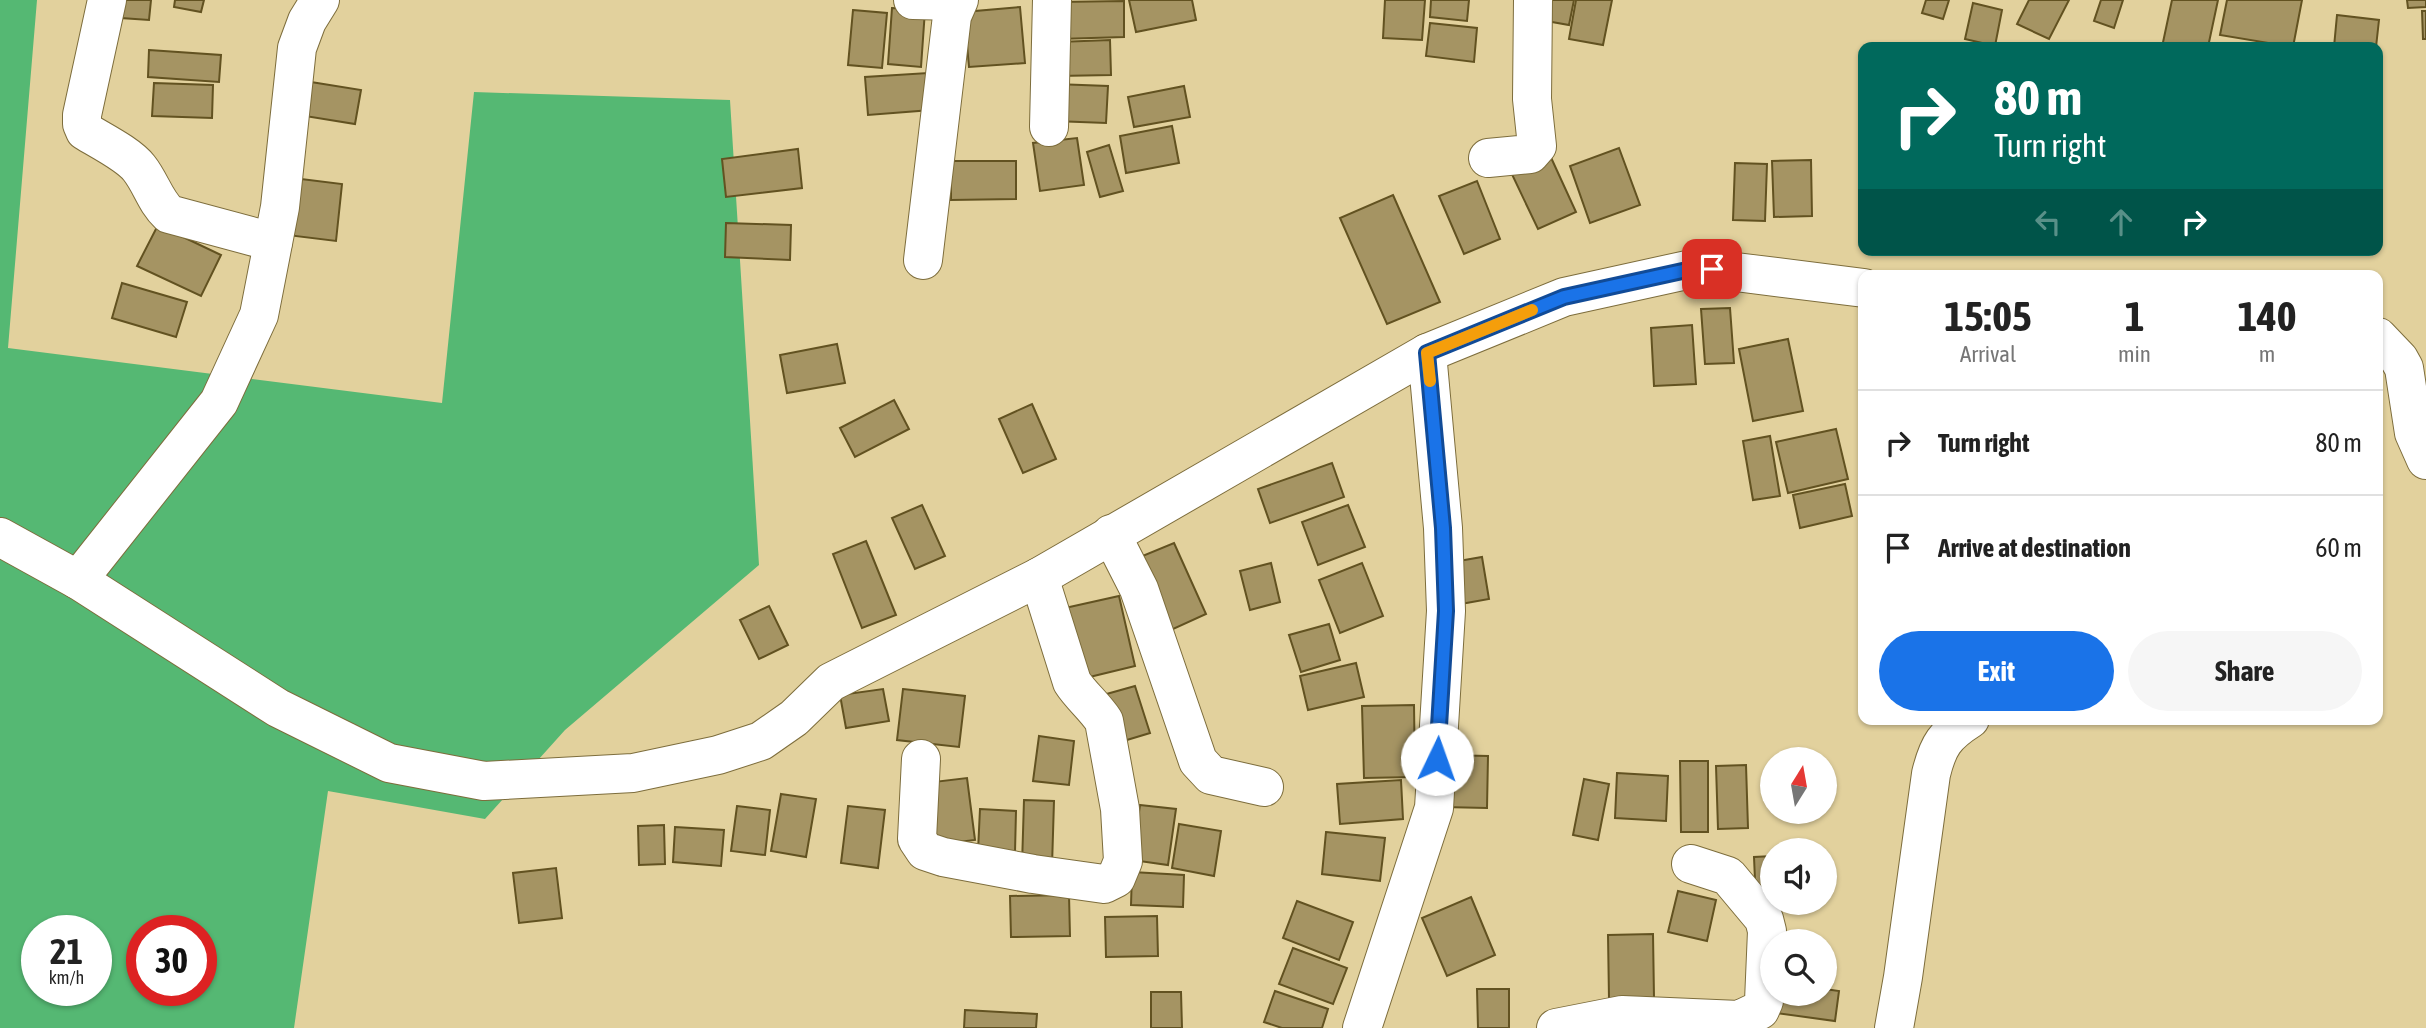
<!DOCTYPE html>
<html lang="en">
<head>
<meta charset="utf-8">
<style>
	body { margin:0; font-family:"Asap Condensed",sans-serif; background:#f6f6f6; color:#222; height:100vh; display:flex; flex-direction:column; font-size:26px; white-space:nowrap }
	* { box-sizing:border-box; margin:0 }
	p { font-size:23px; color:#767676 }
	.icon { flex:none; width:38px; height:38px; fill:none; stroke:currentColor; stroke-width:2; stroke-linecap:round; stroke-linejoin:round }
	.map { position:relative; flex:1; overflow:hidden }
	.sheet { position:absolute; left:1858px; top:270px; width:525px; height:455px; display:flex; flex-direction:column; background:#fff; border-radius:14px; box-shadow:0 2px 5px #0004 }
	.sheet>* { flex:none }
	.hud { position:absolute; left:1858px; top:42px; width:525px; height:214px; border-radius:14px; box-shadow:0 2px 5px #0004; background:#00695c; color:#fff; overflow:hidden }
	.needle { width:46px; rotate:11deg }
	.tools { position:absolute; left:1760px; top:747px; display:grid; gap:14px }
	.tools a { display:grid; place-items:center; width:77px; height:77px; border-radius:50%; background:#fff; box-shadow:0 2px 5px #0004; font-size:35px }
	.speed { position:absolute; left:21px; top:915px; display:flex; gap:14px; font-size:35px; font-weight:700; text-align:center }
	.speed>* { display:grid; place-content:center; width:91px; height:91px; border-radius:50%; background:#fff; box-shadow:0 2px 5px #0004; line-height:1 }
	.speed small { font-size:18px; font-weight:400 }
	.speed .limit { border:10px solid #d22; background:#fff; color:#111 }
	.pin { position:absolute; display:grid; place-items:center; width:60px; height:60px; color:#fff; margin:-30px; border-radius:14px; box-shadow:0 4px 10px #0006 }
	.me { position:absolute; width:77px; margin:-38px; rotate:3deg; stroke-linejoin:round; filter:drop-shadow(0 0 5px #0008) }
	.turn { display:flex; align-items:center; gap:24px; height:147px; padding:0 21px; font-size:32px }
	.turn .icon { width:91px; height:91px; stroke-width:2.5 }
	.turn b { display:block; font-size:49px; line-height:60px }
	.lanes { display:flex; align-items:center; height:66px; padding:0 21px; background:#0003; justify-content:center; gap:35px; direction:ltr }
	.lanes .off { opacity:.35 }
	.eta { display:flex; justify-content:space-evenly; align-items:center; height:119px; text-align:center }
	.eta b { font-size:42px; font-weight:700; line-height:49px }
	.primary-button { display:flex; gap:14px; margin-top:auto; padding:14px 21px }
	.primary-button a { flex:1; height:80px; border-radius:42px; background:#1a73e8; color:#fff; font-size:28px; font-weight:700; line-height:80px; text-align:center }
	.primary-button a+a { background:#f6f6f6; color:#222 }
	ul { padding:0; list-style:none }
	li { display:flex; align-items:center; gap:21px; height:105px; padding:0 21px; border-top:2px solid #e0e0e0 }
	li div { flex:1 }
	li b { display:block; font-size:26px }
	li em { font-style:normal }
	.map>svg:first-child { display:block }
	.green { fill:#55b873; fill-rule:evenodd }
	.building { fill:#a59463; stroke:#625221; stroke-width:2 }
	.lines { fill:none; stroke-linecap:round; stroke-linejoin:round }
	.minor-casing { stroke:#7d6d3c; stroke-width:40 }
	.minor { stroke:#fff; stroke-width:38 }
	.route-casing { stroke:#114b97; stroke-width:18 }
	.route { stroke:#1a73e8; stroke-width:12 }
	.slow { stroke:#f59e0b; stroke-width:12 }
</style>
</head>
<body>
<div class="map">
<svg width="2426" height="1028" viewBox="0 0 2426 1028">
	<rect width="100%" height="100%" fill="#e2d19d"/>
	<path class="green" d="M0 0H37L8 348 442 403 474 92 730 100 759 565 565 730 485 819 328 791 294 1028H0ZM37 931H96V990H37ZM142 931H201V990H142Z"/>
	<g class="building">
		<path d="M123 0H151L149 20 121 18Z"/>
		<path d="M175 0H204L201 12 174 7Z"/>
		<path d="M1129 0H1192L1196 20 1136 32Z"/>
		<path d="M1385 0H1425L1422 40 1383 38Z"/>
		<path d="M1431 0H1469L1467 21 1430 17Z"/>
		<path d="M1538 0H1574L1569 25 1535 19Z"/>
		<path d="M1576 0H1612L1603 45 1569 39Z"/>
		<path d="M1926 0H1949L1943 19 1922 13Z"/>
		<path d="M2029 0H2069L2049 39 2017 24Z"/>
		<path d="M2101 0H2123L2114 28 2094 21Z"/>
		<path d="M2172 0H2218L2208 47H2162Z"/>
		<path d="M2227 0H2302L2293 47 2220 35Z"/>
		<path d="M2407 0H2426V7L2408 8Z"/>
		<path d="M1124 1V37L1059 39 1058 2Z"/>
		<path d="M1973 3 2002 10 1995 46 1965 39Z"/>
		<path d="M1020 7 1025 63 969 67 964 12Z"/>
		<path d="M892 8 925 10 921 67 888 64Z"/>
		<path d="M853 10 887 13 882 68 848 65Z"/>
		<path d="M2422 11H2426V39H2423Z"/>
		<path d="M2337 15 2379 20 2376 47H2334Z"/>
		<path d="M1430 23 1477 28 1474 62 1426 56Z"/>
		<path d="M1110 40 1111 75 1058 76V42Z"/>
		<path d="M149 50 221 55 219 82 148 77Z"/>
		<path d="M928 73 931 110 868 115 865 77Z"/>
		<path d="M311 82 361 90 355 124 305 116Z"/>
		<path d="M154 83 213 85 212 118 152 116Z"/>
		<path d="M1055 84 1108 86 1106 123 1054 121Z"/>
		<path d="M1184 86 1190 117 1134 127 1128 97Z"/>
		<path d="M1172 126 1179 163 1126 173 1120 136Z"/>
		<path d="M1077 138 1084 185 1040 191 1033 143Z"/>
		<path d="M1109 145 1123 191 1100 197 1087 152Z"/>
		<path d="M1619 148 1640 205 1590 223 1570 166Z"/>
		<path d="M798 149 802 188 726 197 722 159Z"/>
		<path d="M1548 151 1576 212 1538 229 1509 168Z"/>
		<path d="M1811 160 1812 216 1774 217 1772 161Z"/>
		<path d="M951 161H1016V199L951 200Z"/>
		<path d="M1735 163 1767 164 1765 221 1733 220Z"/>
		<path d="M293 178 342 184 336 241 287 235Z"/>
		<path d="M1477 181 1500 239 1464 254 1439 196Z"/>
		<path d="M1393 195 1440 302 1387 324 1340 218Z"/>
		<path d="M726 223 791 225 790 260 725 257Z"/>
		<path d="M158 225 221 255 201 296 137 266Z"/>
		<path d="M122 283 187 302 176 337 112 318Z"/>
		<path d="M1730 308 1734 363 1705 364 1701 309Z"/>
		<path d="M1692 325 1696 384 1654 386 1651 328Z"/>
		<path d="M1788 339 1803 411 1753 421 1739 349Z"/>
		<path d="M837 344 845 383 787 393 780 355Z"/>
		<path d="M894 400 909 429 855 457 840 428Z"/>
		<path d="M1032 404 1056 459 1023 473 999 419Z"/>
		<path d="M1836 429 1848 479 1788 493 1776 442Z"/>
		<path d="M1770 436 1780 496 1753 500 1743 441Z"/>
		<path d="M1332 463 1344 497 1270 523 1258 489Z"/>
		<path d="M1845 484 1852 516 1800 528 1793 495Z"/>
		<path d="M922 505 945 556 915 569 892 518Z"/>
		<path d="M1348 505 1365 547 1318 565 1302 522Z"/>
		<path d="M866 541 896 615 862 628 833 554Z"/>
		<path d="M1174 543 1206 614 1171 630 1140 557Z"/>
		<path d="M1482 557 1489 599 1455 605 1447 563Z"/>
		<path d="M1271 563 1280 602 1250 610 1240 571Z"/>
		<path d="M1362 563 1383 616 1340 633 1319 580Z"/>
		<path d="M1119 596 1135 666 1073 681 1056 610Z"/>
		<path d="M769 606 788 645 759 659 740 620Z"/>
		<path d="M1329 624 1340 660 1301 672 1289 635Z"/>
		<path d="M1356 663 1364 697 1308 710 1300 676Z"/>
		<path d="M1135 686 1150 733 1117 743 1103 695Z"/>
		<path d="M883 689 889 721 846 728 840 695Z"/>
		<path d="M903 689 965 696 959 747 897 740Z"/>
		<path d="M1414 705 1415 777 1364 778 1362 706Z"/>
		<path d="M1039 736 1074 741 1069 785 1033 781Z"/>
		<path d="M1444 755 1488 756 1487 808 1443 807Z"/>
		<path d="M1680 761H1708V832H1681Z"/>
		<path d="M1746 765 1748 828 1718 829 1716 766Z"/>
		<path d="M1617 773 1668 776 1666 821 1615 818Z"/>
		<path d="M967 778 975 840 933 845 925 783Z"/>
		<path d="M1584 779 1609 784 1598 840 1573 835Z"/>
		<path d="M1401 780 1403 819 1340 824 1337 784Z"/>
		<path d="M781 794 816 799 806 857 771 851Z"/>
		<path d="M1024 800 1054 801 1052 866 1022 865Z"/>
		<path d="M1140 805 1176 809 1168 865 1132 860Z"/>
		<path d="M737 806 770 810 765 855 731 851Z"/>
		<path d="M848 806 885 810 878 868 841 863Z"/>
		<path d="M980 809 1016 811 1015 852 978 851Z"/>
		<path d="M1179 824 1221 831 1214 876 1172 868Z"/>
		<path d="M664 825 665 864 639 865 638 826Z"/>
		<path d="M675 827 724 830 721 866 673 862Z"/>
		<path d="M1326 832 1385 838 1380 881 1322 874Z"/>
		<path d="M1773 856V903H1756L1754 857Z"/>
		<path d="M556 868 562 918 519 923 513 873Z"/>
		<path d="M1132 872 1184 875 1183 907 1131 905Z"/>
		<path d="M1678 891 1716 900 1707 941 1668 932Z"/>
		<path d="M1069 895 1070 936 1011 937 1010 896Z"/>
		<path d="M1471 897 1495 955 1447 976 1422 918Z"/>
		<path d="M1297 901 1353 922 1339 960 1283 938Z"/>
		<path d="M1157 916 1158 956 1106 957 1105 917Z"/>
		<path d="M1653 934 1654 998 1609 999 1608 935Z"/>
		<path d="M1293 948 1347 968 1333 1004 1279 984Z"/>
		<path d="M1477 989H1509V1028H1478Z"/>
		<path d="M1825 989 1839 991 1835 1021 1769 1012 1773 994H1825Z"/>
		<path d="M1275 991 1328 1009 1322 1028H1282L1264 1022Z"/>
		<path d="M1151 992H1181L1182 1028H1151Z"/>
		<path d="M965 1010 1037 1014 1036 1028H964Z"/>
	</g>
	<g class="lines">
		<defs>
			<g id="minor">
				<path d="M107 0 82 115V124L85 131C101 141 128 154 139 168 151 183 155 201 169 214L273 242"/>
				<path d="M913 0 957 1"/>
				<path d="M1049 127 1052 0"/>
				<path d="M1488 158 1530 154 1537 146 1532 99 1533 0"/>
				<path d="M923 260 952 16 959 0"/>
				<path d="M2378 337 2399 359 2404 368 2414 433 2426 460"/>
				<path d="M1111 534 1139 589 1198 761 1211 775 1264 787"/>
				<path d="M0 537 78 580 278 708 389 763 484 781 633 773 718 755 761 741 794 718 831 682 1039 577 1427 353 1564 297 1687 270 1712 269 1864 288"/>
				<path d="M78 580 219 402 259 315 280 207 297 48 307 21 320 0"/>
				<path d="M921 759 917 839 925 851 943 857 1033 874 1104 884 1116 878 1123 861 1120 809 1104 721C1094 706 1081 696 1072 682L1039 577"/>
				<path d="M1362 1028 1434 808 1446 611 1443 528 1427 353"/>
				<path d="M1556 1028 1622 1015 1739 1020 1760 1010 1764 1001 1767 931 1764 919 1728 876 1691 864"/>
				<path d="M1894 1028 1903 977 1931 774C1938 745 1945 735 1970 719"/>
			</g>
		</defs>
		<use href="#minor" class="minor-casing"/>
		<use href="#minor" class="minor"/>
	</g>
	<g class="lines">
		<defs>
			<path id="route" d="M1437 759 1446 611 1443 528 1427 353 1564 297 1687 270 1712 269"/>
		</defs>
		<use href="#route" class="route-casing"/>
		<use href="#route" class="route"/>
		<path class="slow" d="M1430 381 1427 353 1532 310"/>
	</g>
</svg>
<div class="tools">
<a><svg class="needle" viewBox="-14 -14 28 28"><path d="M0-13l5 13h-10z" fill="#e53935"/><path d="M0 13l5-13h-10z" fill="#767676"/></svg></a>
<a><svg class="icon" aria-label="sound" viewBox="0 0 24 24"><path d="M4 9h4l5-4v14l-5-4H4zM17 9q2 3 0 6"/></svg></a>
<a><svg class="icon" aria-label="search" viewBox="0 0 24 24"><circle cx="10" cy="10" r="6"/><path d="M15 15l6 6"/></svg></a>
</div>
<div class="speed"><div>21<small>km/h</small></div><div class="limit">30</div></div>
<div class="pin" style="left:1712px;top:269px;background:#d93025"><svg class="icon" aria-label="arrive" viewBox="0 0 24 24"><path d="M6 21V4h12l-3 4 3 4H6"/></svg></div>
<svg class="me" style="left:1437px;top:759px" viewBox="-20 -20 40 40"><circle r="19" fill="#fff"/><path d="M0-13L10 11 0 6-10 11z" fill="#1a73e8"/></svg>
<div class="hud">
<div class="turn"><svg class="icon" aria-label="right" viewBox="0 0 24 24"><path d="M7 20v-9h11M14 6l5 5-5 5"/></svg><div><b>80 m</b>Turn right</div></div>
<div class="lanes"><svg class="icon off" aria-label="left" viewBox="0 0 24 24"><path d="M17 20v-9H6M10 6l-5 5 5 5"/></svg><svg class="icon off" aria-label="ahead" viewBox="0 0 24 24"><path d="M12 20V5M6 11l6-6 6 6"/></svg><svg class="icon" aria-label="right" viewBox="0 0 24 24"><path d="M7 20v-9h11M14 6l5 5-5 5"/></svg></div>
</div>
<section class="sheet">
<div class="eta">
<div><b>15:05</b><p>Arrival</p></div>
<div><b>1</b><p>min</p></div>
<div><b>140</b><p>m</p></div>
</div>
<ul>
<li><svg class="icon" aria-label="right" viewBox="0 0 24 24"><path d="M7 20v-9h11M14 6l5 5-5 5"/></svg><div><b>Turn right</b></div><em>80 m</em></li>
<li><svg class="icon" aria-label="arrive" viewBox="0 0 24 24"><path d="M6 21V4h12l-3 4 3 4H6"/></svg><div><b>Arrive at destination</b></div><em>60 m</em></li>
</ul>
<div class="primary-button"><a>Exit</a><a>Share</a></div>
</section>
</div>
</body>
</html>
